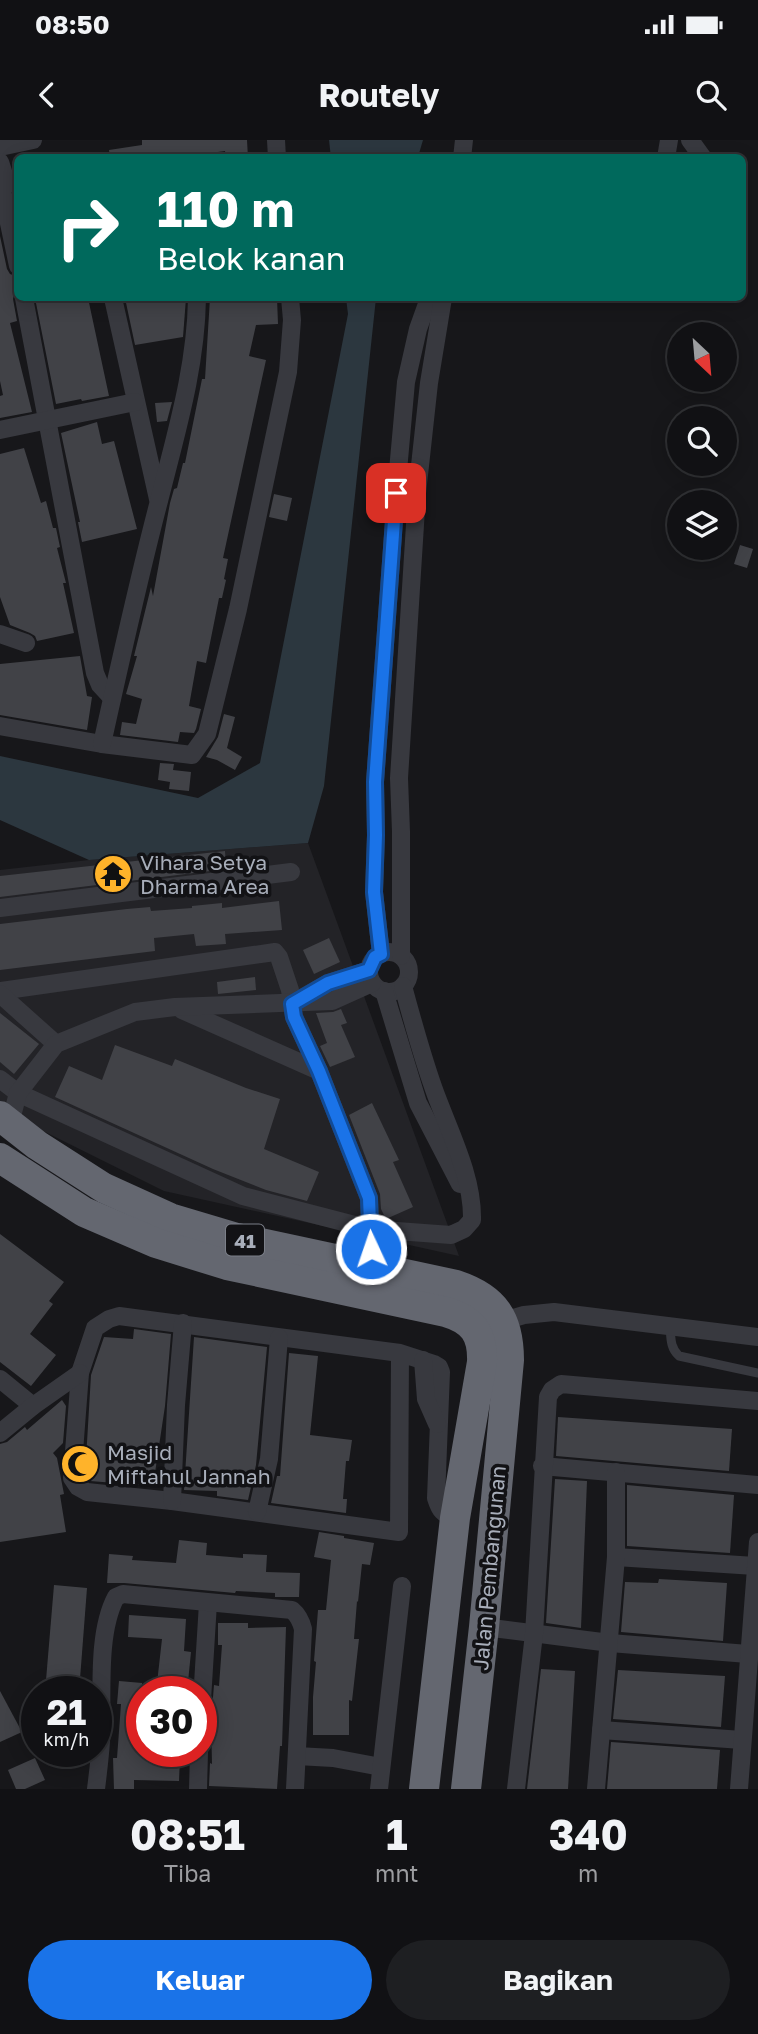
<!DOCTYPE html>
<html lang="id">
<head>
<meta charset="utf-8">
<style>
	body { margin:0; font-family:"Golos Text",sans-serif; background:#1e1f22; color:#f1f3f6; height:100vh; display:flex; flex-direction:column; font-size:26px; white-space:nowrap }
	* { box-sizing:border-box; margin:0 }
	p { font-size:23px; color:#9c9da0 }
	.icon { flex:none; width:38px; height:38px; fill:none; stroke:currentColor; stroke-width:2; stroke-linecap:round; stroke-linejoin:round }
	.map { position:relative; height:1649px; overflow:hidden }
	.drawer { display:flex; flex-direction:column; background:#111114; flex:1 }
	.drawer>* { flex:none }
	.banner { position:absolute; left:14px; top:14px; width:732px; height:147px; border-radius:10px; box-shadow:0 4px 18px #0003,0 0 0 2px #303134; background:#00695c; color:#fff; overflow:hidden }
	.needle { width:46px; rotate:154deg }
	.tools { position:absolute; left:667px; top:182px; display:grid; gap:14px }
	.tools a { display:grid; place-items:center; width:70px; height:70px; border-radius:50%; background:#111114; box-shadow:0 4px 18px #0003,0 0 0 2px #303134; font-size:35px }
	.speed { position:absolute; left:21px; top:1536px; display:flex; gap:14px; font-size:35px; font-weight:700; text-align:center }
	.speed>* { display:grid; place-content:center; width:91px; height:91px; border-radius:50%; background:#111114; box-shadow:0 4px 18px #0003,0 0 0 2px #303134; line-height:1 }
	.speed small { font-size:18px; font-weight:400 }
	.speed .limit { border:10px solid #d22; background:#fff; color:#111 }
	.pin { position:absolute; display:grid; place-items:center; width:60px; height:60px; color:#fff; margin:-30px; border-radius:14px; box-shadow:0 4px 10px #0006 }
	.me { position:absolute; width:77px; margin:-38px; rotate:357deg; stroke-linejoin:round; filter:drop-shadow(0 0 5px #0008) }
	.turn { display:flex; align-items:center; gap:24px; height:147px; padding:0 28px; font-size:32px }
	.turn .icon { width:91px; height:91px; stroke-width:2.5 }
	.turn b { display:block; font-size:49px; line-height:60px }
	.eta { display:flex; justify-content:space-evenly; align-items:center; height:119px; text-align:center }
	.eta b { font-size:42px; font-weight:700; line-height:49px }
	.primary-button { display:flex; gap:14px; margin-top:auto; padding:14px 28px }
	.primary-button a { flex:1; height:80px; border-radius:42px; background:#1a73e8; color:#fff; font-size:28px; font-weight:700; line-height:80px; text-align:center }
	.primary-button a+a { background:#1e1f22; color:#f1f3f6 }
	.status { display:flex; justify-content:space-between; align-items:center; height:49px; padding:0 35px; background:#111114; direction:ltr }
	.status svg { height:19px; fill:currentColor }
	header { display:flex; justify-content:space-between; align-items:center; height:91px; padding:0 28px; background:#111114; font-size:32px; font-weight:700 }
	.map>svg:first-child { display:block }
	.built { fill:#232327 }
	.water { fill:#2c373f }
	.building { fill:#414247 }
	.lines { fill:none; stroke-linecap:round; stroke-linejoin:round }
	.lane { stroke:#38393f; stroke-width:9 }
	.street { stroke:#38393f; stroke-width:18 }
	.highway { stroke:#646770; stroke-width:30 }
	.route-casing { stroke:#114b97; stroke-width:18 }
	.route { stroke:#1a73e8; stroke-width:12 }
	.labels { text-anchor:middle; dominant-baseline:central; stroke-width:7; stroke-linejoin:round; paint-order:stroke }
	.shield { fill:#121215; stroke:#7b7f88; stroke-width:2 }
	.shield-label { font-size:19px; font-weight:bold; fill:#a8aeba }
	.poi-label { font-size:21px; fill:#a8aeba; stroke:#121215; text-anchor:start }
	.street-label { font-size:21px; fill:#a8aeba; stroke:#121215 }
</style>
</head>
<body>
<div class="status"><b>08:50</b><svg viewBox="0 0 49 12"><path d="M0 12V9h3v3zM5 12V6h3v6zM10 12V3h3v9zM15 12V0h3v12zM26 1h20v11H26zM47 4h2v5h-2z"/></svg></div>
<header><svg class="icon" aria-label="back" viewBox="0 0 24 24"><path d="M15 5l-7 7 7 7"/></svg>Routely<svg class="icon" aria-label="search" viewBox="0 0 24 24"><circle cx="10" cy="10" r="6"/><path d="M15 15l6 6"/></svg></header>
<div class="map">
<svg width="758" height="1649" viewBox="0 0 758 1649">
	<rect width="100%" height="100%" fill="#17171a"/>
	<path class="built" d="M308 703 459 1116 164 1051 17 978 0 966V730L89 720Z"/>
	<g class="water">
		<path d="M329 0H423L418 17 331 18Z"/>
		<path d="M346 158H376L324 646 308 703 89 720 0 680V616L198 658 260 623 348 174Z"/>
	</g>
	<g class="building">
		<path d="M142 0H247L248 18H226L225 11 174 18H110L109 10 142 5Z"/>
		<path d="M0 96 7 129 10 134 18 137V149L14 154 13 159 17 181 10 183 32 272 0 278V256L3 255 0 241Z"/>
		<path d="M35 158H88L109 256 82 261 81 259 56 264Z"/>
		<path d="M125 158H186L183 197 135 205Z"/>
		<path d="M210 158H277L278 184 256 185 249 216 266 220 223 418 228 419 224 439 226 440 222 458H219L206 523 197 521 189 566 201 569 196 589 194 593 180 592 178 602 120 595 122 582 136 584 142 559 126 554 137 516H134L151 447 153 456 170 363 174 349 177 348 183 323H185L202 239H205Z"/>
		<path d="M172 262 167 281 157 282 155 263Z"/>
		<path d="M97 282 102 304 114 301 137 389 82 402 78 382H80L61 293Z"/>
		<path d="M24 308 41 363 46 361 53 388H56L60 407 57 408 66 443H63L74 493 37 501 35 496 30 493 10 485 0 457V314Z"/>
		<path d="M274 354 292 358 287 381 269 377Z"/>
		<path d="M740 405 753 409 747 428 734 424Z"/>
		<path d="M80 516 87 556 92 557 87 590 0 575V524Z"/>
		<path d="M224 574 235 577 227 608 242 617 235 630 217 620 206 617 218 597Z"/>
		<path d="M160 623 174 624 173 630 191 632 189 651 169 649 170 642 158 640Z"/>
		<path d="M225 711 226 729 0 757V736Z"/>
		<path d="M279 761 282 790 225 794 226 804 196 806 194 794 154 798 155 811 0 830V784L127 769 150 767 151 771 192 768V766L222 763V768Z"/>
		<path d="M329 798 340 822 314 834 303 810Z"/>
		<path d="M255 837 256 850 218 854 217 842Z"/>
		<path d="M341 869 347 883 341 885 355 917 330 927 320 906 327 903 316 873 333 872Z"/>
		<path d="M0 873 39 904 14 934 0 922Z"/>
		<path d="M115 905 172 926 175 919 246 948 280 959 264 1009 319 1032 307 1061 266 1050 213 1029 55 957 69 926 102 940Z"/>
		<path d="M372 963 399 1020 393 1022 413 1067 386 1079 381 1069 380 1054 349 975Z"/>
		<path d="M0 1094 64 1142 49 1161 53 1164 30 1194 56 1215 31 1246 0 1222Z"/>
		<path d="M134 1189 171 1194 165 1266 153 1346 90 1341 85 1336 91 1235 104 1197 133 1199Z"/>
		<path d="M194 1197 267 1207 256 1325 248 1360 217 1356V1351L184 1350Z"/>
		<path d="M289 1213 318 1216 310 1295 352 1300 349 1321H346L343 1359H347L346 1373 271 1363 277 1336H280Z"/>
		<path d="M62 1260 66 1266 63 1303 53 1313 57 1318 64 1354 60 1355 66 1392 0 1402V1304L7 1302 25 1287 27 1290Z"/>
		<path d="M558 1277 732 1289 729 1331 556 1316Z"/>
		<path d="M555 1339 587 1341 581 1488 546 1483Z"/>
		<path d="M627 1345 734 1355 730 1413 627 1406Z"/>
		<path d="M319 1392 344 1396V1398L374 1403 370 1425 362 1424 358 1462 357 1461 354 1499H359L352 1561 349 1560V1595H313V1557L316 1522 314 1521 318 1470H326L331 1420 314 1417Z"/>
		<path d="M179 1400 207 1403 206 1415 243 1418V1414L267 1415 266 1432 300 1433 299 1457H275V1453L236 1451 235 1453 124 1443H107L109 1414 133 1416 132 1420 176 1423Z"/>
		<path d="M659 1439 727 1443 723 1501 621 1492 625 1442 658 1443Z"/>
		<path d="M54 1445 87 1448 79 1552H45Z"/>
		<path d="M129 1475 186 1479 184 1511 191 1512 187 1552H156L162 1499 128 1497Z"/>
		<path d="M218 1483H248V1488L286 1487 282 1606H280L277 1649 209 1646 210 1623 212 1624 211 1581 214 1545 219 1546 222 1505H218Z"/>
		<path d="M541 1529 575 1531 568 1649H527Z"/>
		<path d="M618 1530 725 1536 721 1587 613 1579Z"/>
		<path d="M119 1541 142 1543V1616L180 1617 179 1641 134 1640V1649H114L113 1618H117L121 1564H117Z"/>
		<path d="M0 1551 22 1592 0 1602Z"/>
		<path d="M611 1602 720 1610 717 1649H607Z"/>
		<path d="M35 1618 45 1640 25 1649H16L8 1630Z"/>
	</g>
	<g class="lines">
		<path class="lane" d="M670 1186C671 1198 670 1208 679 1216L758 1233"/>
		<g class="street">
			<path d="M276 0 277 18"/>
			<path d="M690 0 703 18"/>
			<path d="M0 7 33 0"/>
			<path d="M462 18 464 0"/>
			<path d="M666 18 669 0"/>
			<path d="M0 22 7 44 2 50 18 126"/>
			<path d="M24 158 95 533 100 545 112 558"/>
			<path d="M113 158 158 359"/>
			<path d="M0 290 135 262"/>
			<path d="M0 494 26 503"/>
			<path d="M0 586 102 604 192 615 207 594 238 469 288 232 292 180 290 158"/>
			<path d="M102 604C120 523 138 441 159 361 176 293 196 228 197 158"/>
			<path d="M0 768 291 732"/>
			<circle cx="389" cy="832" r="20"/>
			<path d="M381 814 374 752 376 695 375 642 396 353 406 242 418 189 428 161 431 158"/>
			<path d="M401 816V692L399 638 417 353 429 243 443 158"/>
			<path d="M0 851 275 812 279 817 290 850 294 877 319 931 369 1058 371 1127"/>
			<path d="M384 851 418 963 460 1044"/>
			<path d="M0 854 56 904"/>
			<path d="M298 860 328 843 369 830"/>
			<path d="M182 870 319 931"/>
			<path d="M0 939 18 953 243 1056 370 1089 451 1095 464 1089 472 1080C473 1038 451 995 436 955 423 920 413 883 403 846"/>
			<path d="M10 984 18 953 56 904 135 872 175 867 332 861 372 843"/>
			<path d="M503 1181 524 1175 554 1172 758 1197"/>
			<path d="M400 1213 399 1392 172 1361 87 1352 78 1347 72 1338 80 1233 95 1188 109 1179 119 1176 400 1213 434 1224 439 1227 441 1232 436 1358C440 1371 443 1374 455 1378"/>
			<path d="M423 1220 426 1259 437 1284"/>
			<path d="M0 1239 33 1266"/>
			<path d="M0 1293 33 1266 80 1233"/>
			<path d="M542 1326 758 1345"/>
			<path d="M172 1361 176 1265 183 1183"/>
			<path d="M257 1372 269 1319 279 1198"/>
			<path d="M616 1417 755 1426"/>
			<path d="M484 1487 610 1503 748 1514"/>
			<path d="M201 1576 208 1463"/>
			<path d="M601 1590 742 1600"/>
			<path d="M297 1616 333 1618 381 1627"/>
			<path d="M96 1649C98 1633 100 1617 101 1601 103 1558 96 1494 116 1457L123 1454 292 1470C298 1475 301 1481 303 1489L295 1649"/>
			<path d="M198 1649 199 1612"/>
			<path d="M379 1649 402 1446"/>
			<path d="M516 1649 534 1494 548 1257 552 1250 561 1244 758 1261"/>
			<path d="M596 1649 616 1417V1332"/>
			<path d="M739 1649 758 1402"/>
		</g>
		<g class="highway">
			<path d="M0 976 37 1005 104 1048 170 1078 237 1098 456 1145C495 1158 509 1179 509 1220L484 1487 466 1649"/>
			<path d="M0 1018 84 1072 156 1103 227 1125 446 1172C473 1180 483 1194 482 1222L455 1378 424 1649"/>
		</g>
	</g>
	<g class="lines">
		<defs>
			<path id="route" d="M371 1109 369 1058 319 931 294 877 292 864 328 843 369 830 375 817 381 814 374 752 376 695 375 642 396 353"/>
		</defs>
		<use href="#route" class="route-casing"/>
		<use href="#route" class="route"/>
	</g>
	<defs>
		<symbol id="temple-disc" viewBox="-11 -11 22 22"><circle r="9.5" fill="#ffb32a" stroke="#121215"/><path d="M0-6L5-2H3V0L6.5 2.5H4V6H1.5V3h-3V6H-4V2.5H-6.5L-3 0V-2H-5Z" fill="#111"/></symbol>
		<symbol id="mosque-disc" viewBox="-11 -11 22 22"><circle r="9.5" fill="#ffb32a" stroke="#121215"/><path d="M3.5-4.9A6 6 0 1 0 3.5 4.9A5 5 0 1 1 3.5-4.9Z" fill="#111"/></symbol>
	</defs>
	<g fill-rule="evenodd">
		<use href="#temple-disc" x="91" y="712" width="44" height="44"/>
		<use href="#mosque-disc" x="58" y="1302" width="44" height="44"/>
	</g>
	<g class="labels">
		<rect class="shield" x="226" y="1084.5" width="38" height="31" rx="5"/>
		<g class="shield-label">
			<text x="245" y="1100">41</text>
		</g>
		<g class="poi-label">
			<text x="140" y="722">Vihara Setya<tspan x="140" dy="24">Dharma Area</tspan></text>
			<text x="107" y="1312">Masjid<tspan x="107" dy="24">Miftahul Jannah</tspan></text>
		</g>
		<g class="street-label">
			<text transform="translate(489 1428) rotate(-85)">Jalan Pembangunan</text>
		</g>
	</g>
</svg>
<div class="tools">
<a><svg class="needle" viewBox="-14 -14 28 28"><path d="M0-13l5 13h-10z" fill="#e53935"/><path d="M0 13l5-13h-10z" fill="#9c9da0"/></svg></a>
<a><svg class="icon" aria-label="search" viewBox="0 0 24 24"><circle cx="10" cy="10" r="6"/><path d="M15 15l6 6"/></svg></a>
<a><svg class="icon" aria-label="layers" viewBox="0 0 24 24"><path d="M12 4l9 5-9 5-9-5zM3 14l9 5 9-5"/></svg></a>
</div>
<div class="speed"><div>21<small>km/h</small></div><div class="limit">30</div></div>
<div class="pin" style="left:396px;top:353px;background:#d93025"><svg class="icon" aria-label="arrive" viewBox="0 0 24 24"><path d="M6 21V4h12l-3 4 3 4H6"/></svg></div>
<svg class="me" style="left:371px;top:1109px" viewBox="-20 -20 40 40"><circle r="17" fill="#1a73e8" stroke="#fff" stroke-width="3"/><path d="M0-11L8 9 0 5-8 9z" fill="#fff"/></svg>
<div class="banner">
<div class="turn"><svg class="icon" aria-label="right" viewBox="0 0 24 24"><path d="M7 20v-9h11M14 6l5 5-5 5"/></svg><div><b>110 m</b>Belok kanan</div></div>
</div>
</div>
<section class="drawer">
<div class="eta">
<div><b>08:51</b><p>Tiba</p></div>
<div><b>1</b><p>mnt</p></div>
<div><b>340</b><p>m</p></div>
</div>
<div class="primary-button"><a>Keluar</a><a>Bagikan</a></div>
</section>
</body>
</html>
